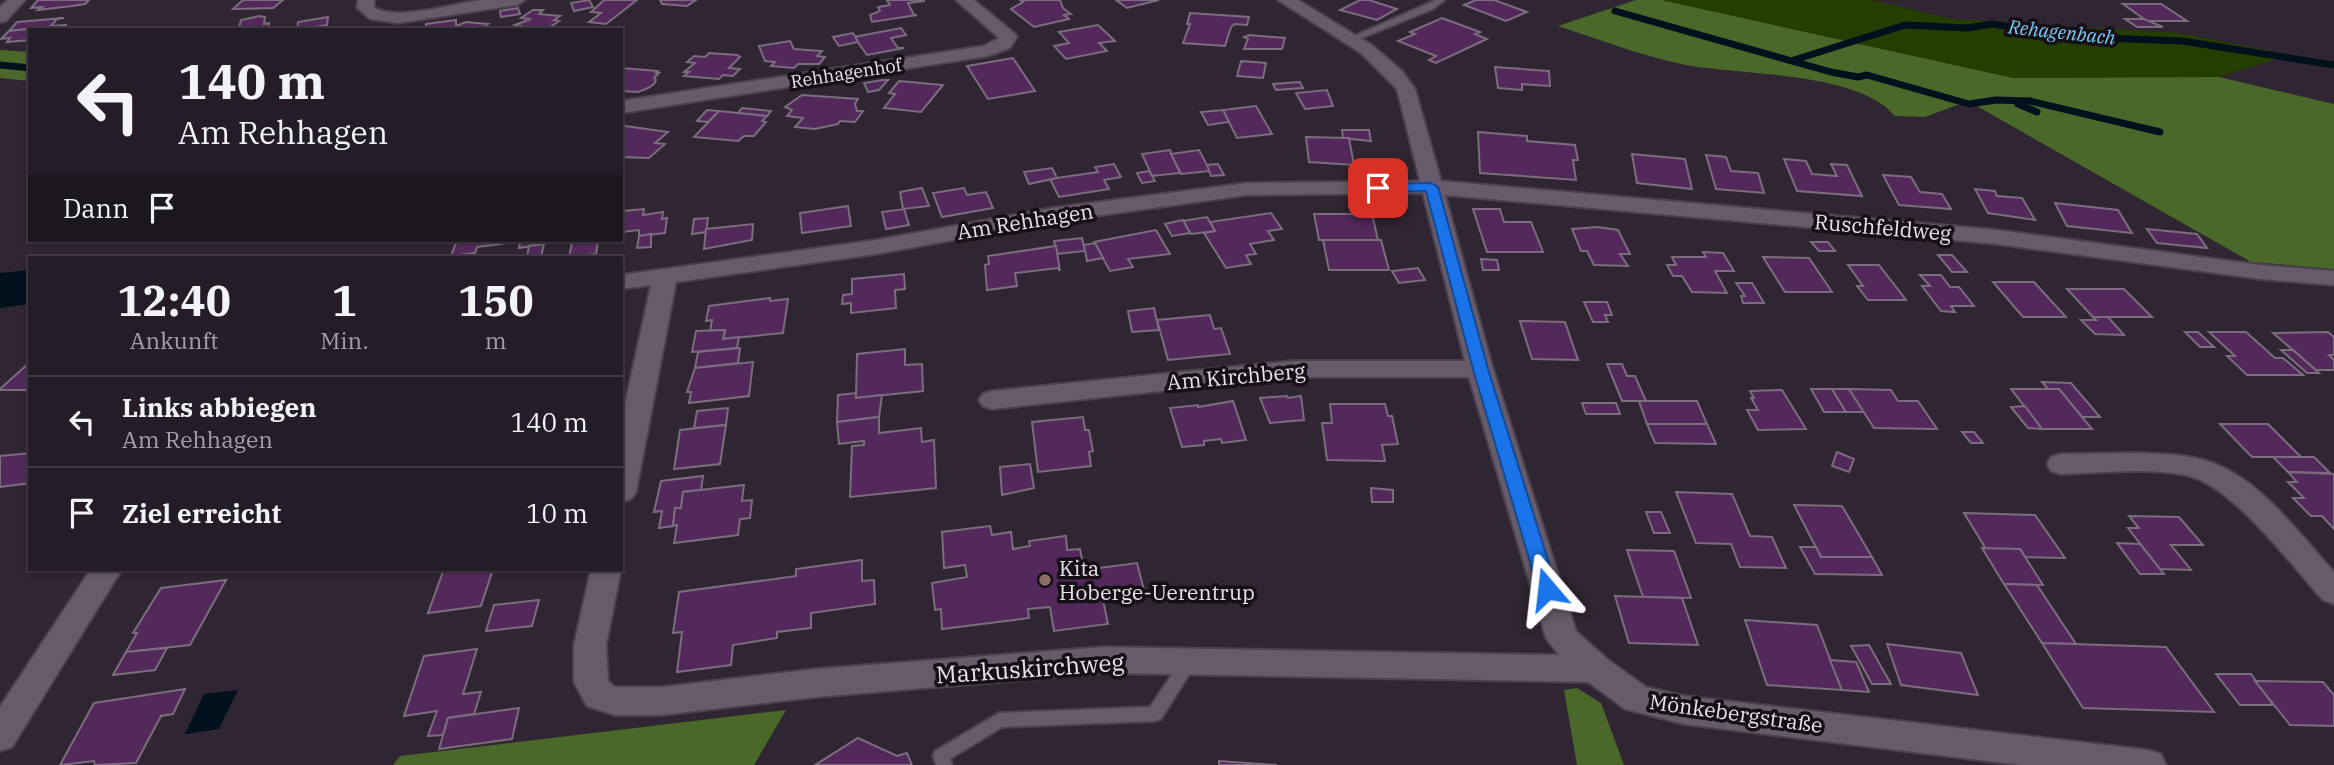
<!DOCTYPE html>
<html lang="de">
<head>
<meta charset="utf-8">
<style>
	body { margin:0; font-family:"IBM Plex Serif",serif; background:#2c252e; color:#f1f3f6; height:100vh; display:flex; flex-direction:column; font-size:26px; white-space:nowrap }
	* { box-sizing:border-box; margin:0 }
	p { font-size:23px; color:#a3a1a7 }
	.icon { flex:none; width:38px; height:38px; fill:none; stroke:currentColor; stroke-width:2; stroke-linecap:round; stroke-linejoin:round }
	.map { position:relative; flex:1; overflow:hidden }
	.panel { position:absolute; left:28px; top:256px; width:595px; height:315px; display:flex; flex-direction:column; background:#241c26; border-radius:0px; box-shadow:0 2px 5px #0004,0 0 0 2px #413a43 }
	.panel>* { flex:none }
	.hud { position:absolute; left:28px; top:28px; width:595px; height:214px; border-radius:0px; box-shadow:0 2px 5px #0004,0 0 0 2px #413a43; background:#241c26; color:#f1f3f6; overflow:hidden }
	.pin { position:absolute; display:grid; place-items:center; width:60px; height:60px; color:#fff; margin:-30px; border-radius:14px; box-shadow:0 4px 10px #0006 }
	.me { position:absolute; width:77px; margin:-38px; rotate:343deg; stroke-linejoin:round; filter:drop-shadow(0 0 5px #0008) }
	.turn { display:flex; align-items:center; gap:24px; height:147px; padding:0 35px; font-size:32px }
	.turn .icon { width:91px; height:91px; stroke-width:2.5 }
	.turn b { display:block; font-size:49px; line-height:60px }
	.then { display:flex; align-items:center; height:66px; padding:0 35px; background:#0003; gap:14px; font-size:26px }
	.eta { display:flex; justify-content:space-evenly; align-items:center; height:119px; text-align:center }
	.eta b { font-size:42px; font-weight:800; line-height:49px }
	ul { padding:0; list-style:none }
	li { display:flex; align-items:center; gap:21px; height:91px; padding:0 35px; border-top:2px solid #413a43 }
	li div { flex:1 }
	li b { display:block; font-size:26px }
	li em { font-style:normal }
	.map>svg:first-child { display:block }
	.green { fill:#243e00 }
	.forest { fill:#4a6829 }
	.water { fill:#00111d }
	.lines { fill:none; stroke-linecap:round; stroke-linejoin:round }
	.stream { stroke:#00111d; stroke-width:7 }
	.building { fill:#53295c; stroke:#7b6d7d; stroke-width:2 }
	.service-casing { stroke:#4a414c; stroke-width:4 }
	.minor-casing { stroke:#4a414c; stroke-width:4 }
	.service { fill:#675a6a; fill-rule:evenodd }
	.minor { fill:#675a6a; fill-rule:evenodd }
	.route { fill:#1a73e8; stroke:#114b97; stroke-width:2 }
	.education-dot { fill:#8d6e63; stroke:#151016; stroke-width:2.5 }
	.labels { text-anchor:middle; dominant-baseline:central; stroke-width:7; stroke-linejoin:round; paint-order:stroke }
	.far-street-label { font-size:18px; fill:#eae2eb; stroke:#151016 }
	.far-water-label { font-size:19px; font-style:italic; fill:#7acaf7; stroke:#151016 }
	.street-label { font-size:21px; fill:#eae2eb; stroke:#151016 }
	.poi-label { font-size:21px; fill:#eae2eb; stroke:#151016; text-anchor:start }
	.near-street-label { font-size:24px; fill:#eae2eb; stroke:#151016 }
</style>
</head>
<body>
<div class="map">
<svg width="2334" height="765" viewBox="0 0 2334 765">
	<rect width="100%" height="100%" fill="#302532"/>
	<path class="green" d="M1661 0H1872L1952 19 2178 33 2290 55 2219 77 2013 78Z"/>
	<g class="forest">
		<path d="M1636 0H1661L2013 78 2219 77 2334 104V269L2251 262 1968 101 1925 117 1895 116C1857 70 1737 76 1681 64 1639 55 1598 39 1558 26Z"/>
		<path d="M0 50 30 52V81L0 78Z"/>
		<path d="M1577 688 1601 703 1624 765H1577L1564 690Z"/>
		<path d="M786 710 754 765H393L400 756Z"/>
	</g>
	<g class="water">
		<path d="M30 270V304L0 308V273Z"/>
		<path d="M238 690 219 729 185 734 204 694Z"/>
	</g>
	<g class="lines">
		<g class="stream">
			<path d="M1615 11 1831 72 1858 77 1867 75 1969 104 1996 100 2030 101 2160 132"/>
			<path d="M1794 60 1905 25 1968 28 1992 24 2076 37 2182 41 2334 65"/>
			<path d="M0 65 30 68"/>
			<path d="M2018 104 2037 112"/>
		</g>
	</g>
	<g class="building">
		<path d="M38 0H89L85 4 72 6 38 10 42 7 31 8Z"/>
		<path d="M243 0H283L273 8 233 9Z"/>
		<path d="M589 0 593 7 574 11 571 3Z"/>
		<path d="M604 0H637L606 24 589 22 601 13 591 12Z"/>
		<path d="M660 0H696L687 6 662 4Z"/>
		<path d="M887 0H924V1L908 3 914 15H917L872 22 870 15 880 11 878 7 890 5Z"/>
		<path d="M1020 0H1060L1063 8 1071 14 1064 15 1069 19 1034 27 1011 9 1023 2Z"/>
		<path d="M1116 0H1159L1127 8Z"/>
		<path d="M1360 0H1369L1397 9 1377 20 1340 10Z"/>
		<path d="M1476 0H1494L1527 12 1506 21 1464 5Z"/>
		<path d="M2123 4H2161L2187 21H2147Z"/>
		<path d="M518 8 520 14 501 17 500 11Z"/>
		<path d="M533 10H543L539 14 560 16 554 20 559 21 546 30H516L521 26 515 25 531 19 521 18Z"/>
		<path d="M1190 13 1249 17 1247 25 1235 24 1231 27 1225 46 1183 43 1190 24H1187Z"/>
		<path d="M259 16 265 17 264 24 269 23 268 29 277 30H234L239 28 241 20Z"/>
		<path d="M328 17 327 25 297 30 298 22Z"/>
		<path d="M64 18 57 19 51 26 67 25 9 31 17 22Z"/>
		<path d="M1442 18 1480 32 1475 34 1487 39 1436 63 1429 60 1436 56 1398 41 1415 34 1410 32Z"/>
		<path d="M2125 19H2144L2163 27H2137Z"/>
		<path d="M456 20V26L466 22 488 24 482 28H491L426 30V24Z"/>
		<path d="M1098 25 1115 41 1099 43 1107 51 1066 59 1054 46 1069 43 1059 32Z"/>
		<path d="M54 26 51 30H30V40L7 42 10 38 1 39 9 31 57 26Z"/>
		<path d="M901 28 906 35 891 38 898 48H904L867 55 854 37Z"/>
		<path d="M853 33 858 42 839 46 833 37Z"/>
		<path d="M1249 35 1285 38 1282 49H1244L1248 39 1244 37Z"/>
		<path d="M790 41 794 49 822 51 817 56 825 57 819 64H798L794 68 771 66 775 62 765 61 759 46Z"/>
		<path d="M709 53 737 55 740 57 729 68 740 69 733 76 723 75 719 79 684 76 689 72H684L695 63 687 62 694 56 705 57Z"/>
		<path d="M1013 58 1035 91 988 99 967 66Z"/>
		<path d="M1241 61 1266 63 1263 78 1237 76Z"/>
		<path d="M1495 67 1549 71 1550 86 1522 84V90L1498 88Z"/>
		<path d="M621 68 658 71 656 73H659L654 78 656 80 654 84 648 88 638 92 621 91Z"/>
		<path d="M883 80H888L879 90 868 92 864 83Z"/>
		<path d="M899 81 943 85 921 112 884 108 895 94 889 93Z"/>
		<path d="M1300 82 1303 88 1276 90 1273 84Z"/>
		<path d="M1327 90 1333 106 1305 109 1296 93Z"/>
		<path d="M802 95 858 99 855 104 857 111H863L855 122 840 121 838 124 815 129 795 127 803 118 787 116 792 110 785 107Z"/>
		<path d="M1256 106 1272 134 1237 138 1223 110Z"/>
		<path d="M742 108 771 111 767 116 738 113Z"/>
		<path d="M707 110 719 111 708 122 697 121Z"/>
		<path d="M1223 110 1229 122 1208 125 1201 112Z"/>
		<path d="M719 111 738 113 767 116 762 121 766 122 754 136H744L738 141 694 137Z"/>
		<path d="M625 126 668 132 655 143 665 144 649 158 621 157V129Z"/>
		<path d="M1342 130H1369L1371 141 1343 138Z"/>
		<path d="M1478 132 1527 136V141L1575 145 1578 160H1573L1576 180 1480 173Z"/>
		<path d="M1306 137 1349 138 1354 165 1309 162Z"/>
		<path d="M1170 150 1180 173 1152 176 1142 154Z"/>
		<path d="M1199 150 1210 171 1181 174 1171 154Z"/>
		<path d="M1632 154 1685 159 1692 189 1637 183Z"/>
		<path d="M1706 155 1726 157 1731 171 1758 173 1764 193 1716 189Z"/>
		<path d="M1784 159 1806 161 1812 174 1837 176 1831 164 1847 165 1862 196 1797 191Z"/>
		<path d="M1114 164 1121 177 1104 180 1109 189 1059 197 1050 179 1098 172 1095 167Z"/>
		<path d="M1218 164 1224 175 1211 176 1207 165Z"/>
		<path d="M1052 168 1057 178 1029 184 1024 172Z"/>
		<path d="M1149 171 1155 181 1142 183 1137 173Z"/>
		<path d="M1883 175 1911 177 1920 192 1942 194 1951 209 1899 205Z"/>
		<path d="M922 188 929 206 903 209 900 192Z"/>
		<path d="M964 188 967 195 986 192 993 208 942 217 933 193Z"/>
		<path d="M1975 189 1995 191 1997 196 2022 198 2035 220 1988 213Z"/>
		<path d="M2055 203 2118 210 2132 233 2067 226Z"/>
		<path d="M848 206 851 226 802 233 800 213Z"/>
		<path d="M644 209 643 215 663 212 662 219 667 218 665 233 639 236V230L621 232 623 211Z"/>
		<path d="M904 209 909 225 886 229 882 212Z"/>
		<path d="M1473 209H1500L1504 222H1531L1543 252H1487Z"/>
		<path d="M1271 213 1282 229 1268 231 1274 240 1250 244 1256 254 1246 255 1251 264 1226 268 1204 233 1215 231 1210 222Z"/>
		<path d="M1314 214H1372L1378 240H1319Z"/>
		<path d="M1207 217 1215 231 1191 234 1183 221Z"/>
		<path d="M708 218 706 232 692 234 694 219Z"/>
		<path d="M1183 220 1190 233 1172 236 1165 224Z"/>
		<path d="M753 224 752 240 704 249 706 229Z"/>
		<path d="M1598 227 1618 230 1630 254H1620L1628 266 1594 265 1587 251H1581L1572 229Z"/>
		<path d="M2147 229 2197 234 2207 248 2157 243Z"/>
		<path d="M1156 230 1170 254 1128 259 1133 267 1110 271 1094 242Z"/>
		<path d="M651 234V247L637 248 639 236Z"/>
		<path d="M1082 238 1085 251 1057 254 1054 241Z"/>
		<path d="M457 240H501L500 244 477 247 475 253 451 256Z"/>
		<path d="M501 240H545L544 244 519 248 520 241 500 244Z"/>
		<path d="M1323 240H1381L1389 270H1329Z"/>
		<path d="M598 241 596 254 569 257 572 243Z"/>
		<path d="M1811 242H1828L1835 251H1819Z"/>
		<path d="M1095 243 1103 258 1087 261 1084 245Z"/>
		<path d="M544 244 541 257H527L529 246Z"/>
		<path d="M1056 246 1060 271 1058 268 1015 273 1017 286 987 290 985 265 989 264 988 256Z"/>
		<path d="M1703 252 1723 253 1734 271H1715L1727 293 1692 292 1682 276H1673L1667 265H1676L1672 257H1706Z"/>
		<path d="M1938 255H1952L1967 272H1952Z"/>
		<path d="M1763 257 1809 258 1832 292H1785Z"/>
		<path d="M1481 259 1497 260 1499 270H1483Z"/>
		<path d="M1848 265H1879L1906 300H1868L1857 286H1863Z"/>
		<path d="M1418 268 1425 280 1399 283 1392 271Z"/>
		<path d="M904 274 905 289 895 290 896 308 851 313V303L842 304 843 295 852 294V279Z"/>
		<path d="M1920 275H1941L1950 287H1959L1974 306H1951L1955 312 1941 311 1922 286H1930Z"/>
		<path d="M1993 282H2034L2066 317H2023Z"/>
		<path d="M1736 283H1752L1764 303H1743L1741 296H1745Z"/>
		<path d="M2067 289H2124L2152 317H2093Z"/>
		<path d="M770 298V301L788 299 783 333 723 339 725 330 710 331 712 320 706 321 709 306Z"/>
		<path d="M1584 302H1607L1612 315H1605L1608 322H1593Z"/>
		<path d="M1154 308 1159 330 1132 332 1128 311Z"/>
		<path d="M1210 315 1214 329 1221 328 1230 354 1168 360 1157 320Z"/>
		<path d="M2093 317H2108L2124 335 2095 334 2081 320H2096Z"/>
		<path d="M1520 321 1565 322 1578 360 1532 359Z"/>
		<path d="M725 330 723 339 739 337 737 348 692 352 696 331Z"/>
		<path d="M2185 332H2198L2214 347H2200Z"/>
		<path d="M2209 332H2246L2275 358H2283L2303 375H2247L2227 356H2235Z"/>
		<path d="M2328 332 2334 337V355H2329L2334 360V370H2316L2273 333Z"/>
		<path d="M740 348 738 363 695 368 698 352Z"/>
		<path d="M905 349V365L922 364 923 391 856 398 857 354Z"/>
		<path d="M2281 350H2293L2319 373H2307Z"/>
		<path d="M30 362V390H0V389Z"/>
		<path d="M753 362 749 396 689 403 691 392H687L695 368Z"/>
		<path d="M1607 364H1622L1627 376H1635L1646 401H1622Z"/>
		<path d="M2042 382 2071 383 2100 417H2082L2059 389H2048Z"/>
		<path d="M1811 389H1832L1846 412H1824Z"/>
		<path d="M1832 389H1849L1864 412H1846Z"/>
		<path d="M1849 389 1891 390 1898 401H1918L1937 429 1874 428Z"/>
		<path d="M2011 389H2059L2092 429H2042Z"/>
		<path d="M1782 390 1806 429 1758 430 1747 410H1758L1751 398H1754L1750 391Z"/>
		<path d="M856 393V398L882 395 879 417 837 422 838 395Z"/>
		<path d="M1287 396 1288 398 1301 396 1304 420 1270 423 1260 398Z"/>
		<path d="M1233 401 1246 440 1222 443 1221 439 1204 441V445L1182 447 1170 408 1198 405V407Z"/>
		<path d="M1639 401H1697L1707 424H1647Z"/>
		<path d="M1582 403H1616L1620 414H1586Z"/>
		<path d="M1330 404H1385L1388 416H1392L1398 444 1382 445 1385 461 1327 460 1322 423H1332Z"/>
		<path d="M2025 406 2042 429 2028 428 2011 407Z"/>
		<path d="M728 408 726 425 694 428 697 411Z"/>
		<path d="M879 417V433L921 428 922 442 934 440 936 488 850 497 852 446 864 445V441L839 444 837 422Z"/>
		<path d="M1083 417 1085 430H1089L1093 451 1089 452 1091 466 1038 472 1032 422Z"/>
		<path d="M1647 424H1707L1716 444 1655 443Z"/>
		<path d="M2220 424H2268L2301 457H2252Z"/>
		<path d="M726 425 720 464 674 469 680 430Z"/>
		<path d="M1962 432H1974L1983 443H1971Z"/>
		<path d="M1837 452 1854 459 1849 472 1832 466Z"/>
		<path d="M30 453V483L0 487V456Z"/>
		<path d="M2273 457H2314L2330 473 2288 472Z"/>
		<path d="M1030 464 1034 488 1002 495 1000 467Z"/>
		<path d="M2288 472 2334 474V529L2322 516H2311L2293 498H2304L2288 482H2297Z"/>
		<path d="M703 476 701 490 683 492 681 508H675L673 526 659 528 662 511 654 512 661 481Z"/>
		<path d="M744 485 742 501 752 500 750 518 740 519 738 535 674 543 677 525 673 526 675 508H681L683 492Z"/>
		<path d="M1371 488 1393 490V502H1372Z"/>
		<path d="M1676 492 1732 494 1750 536 1772 537 1786 568 1740 567 1731 544 1696 543Z"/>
		<path d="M1794 505 1842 506 1872 557H1821Z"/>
		<path d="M1646 512H1661L1670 533H1654Z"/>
		<path d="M1964 513 2035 515 2065 558 2025 557 2020 549H1986Z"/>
		<path d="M2129 516 2179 517 2203 545H2171L2191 570 2160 569 2128 528H2139Z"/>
		<path d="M990 526 992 535 1011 532 1013 549 1030 546 1029 541 1066 536 1067 550 1080 549 1084 570 1137 563 1145 594 1103 600 1108 624 1054 631 1050 607 1028 609 1029 618 942 629 941 609 935 610 932 583 967 577 965 565 944 568 942 532Z"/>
		<path d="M2117 543 2140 544 2164 574H2140Z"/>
		<path d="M1800 547H1816L1821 557H1872L1882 575 1815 574Z"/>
		<path d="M1982 548 2020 549 2043 585 2004 584Z"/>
		<path d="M1627 550 1674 551 1691 598 1643 597Z"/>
		<path d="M862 560V581L874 580 875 604 811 613V628L777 632V638L733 645 731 665 677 672 682 632 673 633 679 592 796 576V569Z"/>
		<path d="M444 569H493L481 606 428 613Z"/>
		<path d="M226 580 190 645 126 652 137 633H133L161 588Z"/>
		<path d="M2004 584 2037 585 2076 644 2042 643Z"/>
		<path d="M1615 596 1682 598 1698 645 1629 643Z"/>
		<path d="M539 600 532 626 486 631 494 605Z"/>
		<path d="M1745 620 1817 625 1842 690 1767 685Z"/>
		<path d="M2042 643 2166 647 2214 712 2083 708Z"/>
		<path d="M1887 644 1961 653 1978 695 1901 685Z"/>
		<path d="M1869 645 1891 684H1872L1851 646Z"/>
		<path d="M167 648 155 670 113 675 126 652Z"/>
		<path d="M477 649 463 694 481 692 474 714 448 718 443 735 428 736 437 711 404 716 424 656Z"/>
		<path d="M1830 660 1856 662 1869 692 1842 690Z"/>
		<path d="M2216 674H2251L2273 705H2240Z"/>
		<path d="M2255 681 2323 682 2334 695V726L2290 725Z"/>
		<path d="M185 689 173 714 161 716 136 763 95 765 94 761 60 765 94 703Z"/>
		<path d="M519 708 512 739 439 749 448 718Z"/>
		<path d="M858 738 897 756 907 753 912 765H815Z"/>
		<path d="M1219 761 1277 765H1219Z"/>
	</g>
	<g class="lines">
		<defs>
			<g id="service">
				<path d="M1436 0H1445L1433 9 1352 42 1345 40Z"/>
				<path d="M1189 656 1195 658 1197 662 1161 719 1155 721 1002 727 950 759 952 765H936L933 756 935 751 999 713 1150 707 1183 658Z"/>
			</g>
			<g id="minor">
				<path d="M8 0H25L6 21 0 22V7Z"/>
				<path d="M358 0H374V7C395 22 455 3 481 0 496 0 511 0 525 0L517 5 398 23 370 19 357 8Z"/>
				<path d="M956 0H974L1014 33 1017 37 1010 48 988 56 621 113V101L984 46 999 38Z"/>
				<path d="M1278 0H1298L1373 46 1402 71 1415 89 1441 181 1997 230 2261 265 2334 271V285L2261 279 1997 244 1445 195 1493 369 1576 631 1607 659 1646 687 1684 696 2148 750 2161 754 2166 765H2020L1684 724 1625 709 1588 682 1104 673 816 697 662 715H615L587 706 574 682V645L591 569H621L606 645 608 681 615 687H662L816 669 1104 647 1559 655 1546 638 1469 377H1293L992 409 983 406 979 400 983 394 992 391 1293 361H1465L1423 193 1247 195 1052 222 876 254 676 282 636 492 631 499 621 502V423L651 285 621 289V275L876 240 1052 208 1247 183 1420 181 1397 89 1361 53Z"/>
				<path d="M2138 453C2164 454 2189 454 2213 463 2263 482 2299 534 2334 572V604L2323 600C2292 566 2231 483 2185 475 2145 467 2101 473 2061 474L2051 471 2047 464 2051 457 2061 454Z"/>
				<path d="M91 569H122L12 747 0 751V707Z"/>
			</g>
		</defs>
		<use href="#service" class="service-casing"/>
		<use href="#minor" class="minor-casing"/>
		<use href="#service" class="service"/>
		<use href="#minor" class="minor"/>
	</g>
	<path class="route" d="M1431 183 1438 187 1488 369 1557 589 1554 594 1547 596 1540 594 1538 589 1473 369 1426 191 1378 192 1372 188 1378 184Z"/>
	<circle class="education-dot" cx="1045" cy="580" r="7"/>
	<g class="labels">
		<g class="far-street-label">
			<text transform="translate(846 73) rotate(-9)">Rehhagenhof</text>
		</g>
		<g class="far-water-label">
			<text transform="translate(2062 32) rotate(6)">Rehagenbach</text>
		</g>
		<g class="street-label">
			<text transform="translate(1025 221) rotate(-9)">Am Rehhagen</text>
			<text transform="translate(1883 227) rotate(5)">Ruschfeldweg</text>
			<text transform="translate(1236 376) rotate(-5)">Am Kirchberg</text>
			<text transform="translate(1736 713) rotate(8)">Mönkebergstraße</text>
		</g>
		<g class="poi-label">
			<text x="1059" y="568">Kita<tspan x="1059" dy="24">Hoberge-Uerentrup</tspan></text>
		</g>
		<g class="near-street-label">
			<text transform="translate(1030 668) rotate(-4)">Markuskirchweg</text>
		</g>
	</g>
</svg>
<div class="pin" style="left:1378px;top:188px;background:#d93025"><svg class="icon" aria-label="arrive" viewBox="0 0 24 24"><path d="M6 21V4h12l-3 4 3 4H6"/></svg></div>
<svg class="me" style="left:1547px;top:589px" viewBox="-20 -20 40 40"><path d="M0-17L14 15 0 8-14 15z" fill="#1a73e8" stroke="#fff" stroke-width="4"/></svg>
<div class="hud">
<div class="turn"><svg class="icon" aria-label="left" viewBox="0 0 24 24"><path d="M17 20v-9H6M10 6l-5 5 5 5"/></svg><div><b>140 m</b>Am Rehhagen</div></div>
<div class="then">Dann<svg class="icon" aria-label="arrive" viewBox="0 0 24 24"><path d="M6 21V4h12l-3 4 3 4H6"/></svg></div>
</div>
<section class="panel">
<div class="eta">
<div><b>12:40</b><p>Ankunft</p></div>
<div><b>1</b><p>Min.</p></div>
<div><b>150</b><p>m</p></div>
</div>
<ul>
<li><svg class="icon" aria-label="left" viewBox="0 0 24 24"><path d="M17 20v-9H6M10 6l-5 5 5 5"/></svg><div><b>Links abbiegen</b><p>Am Rehhagen</p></div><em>140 m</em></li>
<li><svg class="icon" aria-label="arrive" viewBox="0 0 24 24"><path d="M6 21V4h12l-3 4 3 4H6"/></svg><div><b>Ziel erreicht</b></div><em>10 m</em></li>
</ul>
</section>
</div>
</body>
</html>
